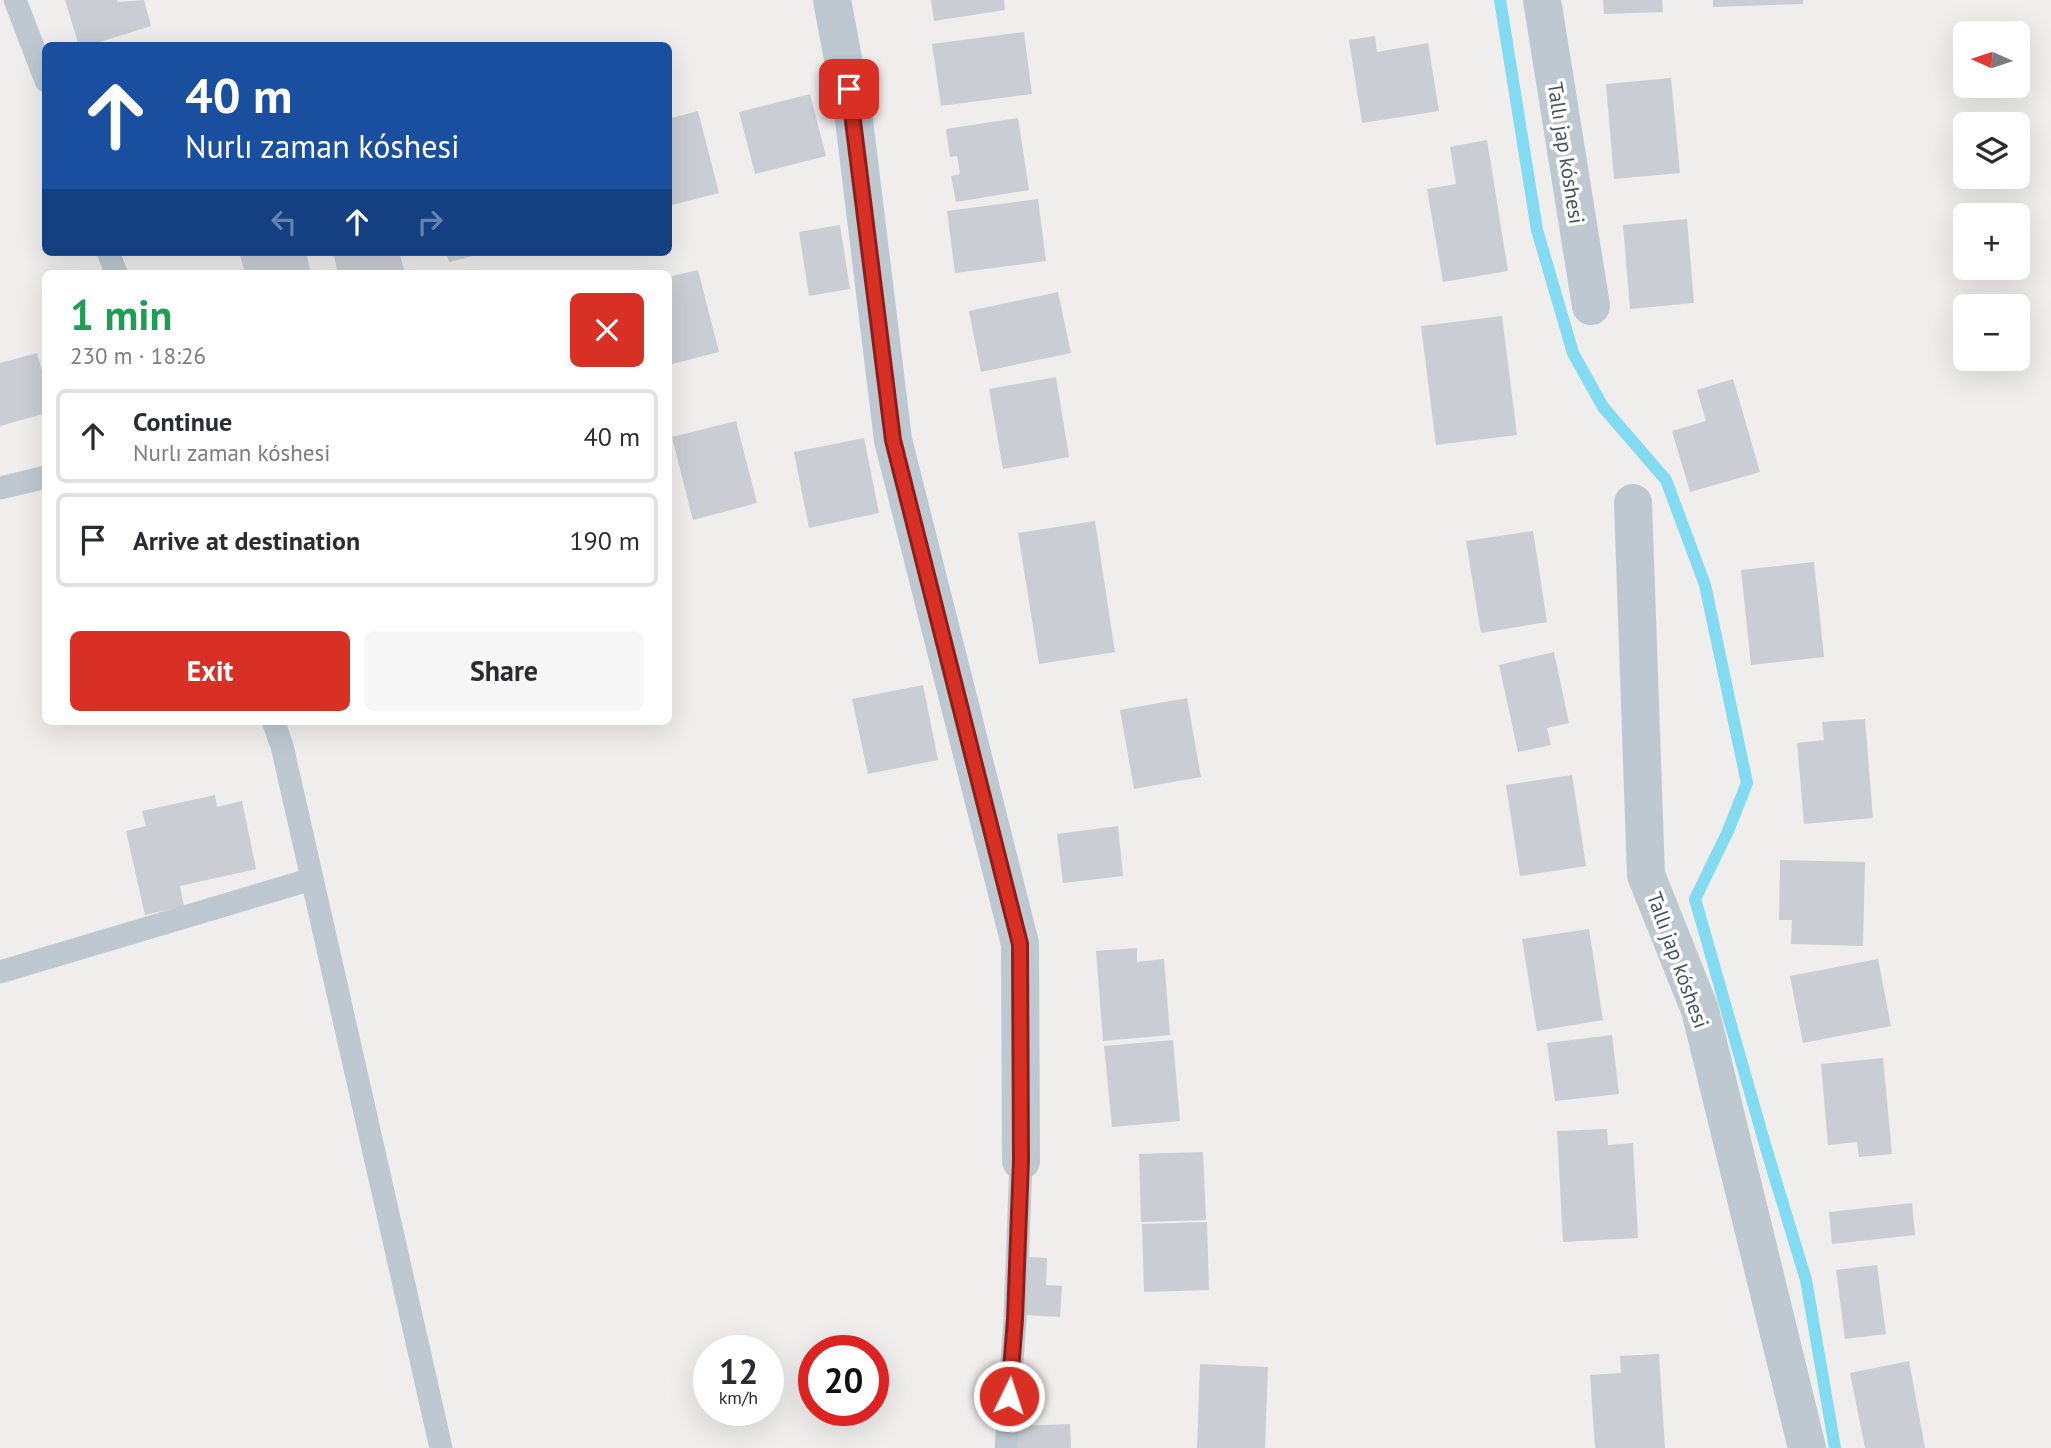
<!DOCTYPE html>
<html lang="en">
<head>
<meta charset="utf-8">
<style>
	body { margin:0; font-family:"PT Sans",sans-serif; background:#f7f7f7; color:#2b2b33; height:100vh; display:flex; flex-direction:column; font-size:26px; white-space:nowrap }
	* { box-sizing:border-box; margin:0 }
	p { font-size:23px; color:#7c7c81 }
	.icon { flex:none; width:38px; height:38px; fill:none; stroke:currentColor; stroke-width:2; stroke-linecap:round; stroke-linejoin:round }
	.map { position:relative; flex:1; overflow:hidden }
	.sheet { position:absolute; left:42px; top:270px; width:630px; height:455px; display:flex; flex-direction:column; background:#fff; border-radius:10px; box-shadow:0 7px 28px #0002 }
	.sheet>* { flex:none }
	.top-card { position:absolute; left:42px; top:42px; width:630px; height:214px; border-radius:10px; box-shadow:0 7px 28px #0002; background:#1a4fa0; color:#fff; overflow:hidden }
	.needle { width:46px; rotate:273deg }
	.controls { position:absolute; left:1953px; top:21px; display:grid; gap:14px }
	.controls a { display:grid; place-items:center; width:77px; height:77px; border-radius:10px; background:#fff; box-shadow:0 7px 28px #0002; font-size:35px }
	.speed { position:absolute; left:693px; top:1335px; display:flex; gap:14px; font-size:35px; font-weight:700; text-align:center }
	.speed>* { display:grid; place-content:center; width:91px; height:91px; border-radius:50%; background:#fff; box-shadow:0 7px 28px #0002; line-height:1 }
	.speed small { font-size:18px; font-weight:400 }
	.speed .limit { border:10px solid #d22; background:#fff; color:#111 }
	.pin { position:absolute; display:grid; place-items:center; width:60px; height:60px; color:#fff; margin:-30px; border-radius:14px; box-shadow:0 4px 10px #0006 }
	.me { position:absolute; width:77px; margin:-38px; rotate:4deg; stroke-linejoin:round; filter:drop-shadow(0 0 5px #0008) }
	.turn { display:flex; align-items:center; gap:24px; height:147px; padding:0 28px; font-size:32px }
	.turn .icon { width:91px; height:91px; stroke-width:2.5 }
	.turn b { display:block; font-size:49px; line-height:60px }
	.lanes { display:flex; align-items:center; height:66px; padding:0 28px; background:#0003; justify-content:center; gap:35px; direction:ltr }
	.lanes .off { opacity:.35 }
	.round { display:grid; place-items:center; flex:none; width:74px; height:74px; border-radius:10px; background:#f7f7f7 }
	.overview { display:flex; align-items:center; justify-content:space-between; height:119px; padding:0 28px }
	h1 { font-size:42px; font-weight:600; line-height:52px; color:#1e9e55 }
	.button { display:flex; gap:14px; margin-top:auto; padding:14px 28px }
	.button a { flex:1; height:80px; border-radius:10px; background:#d93025; color:#fff; font-size:28px; font-weight:600; line-height:80px; text-align:center }
	.button a+a { background:#f7f7f7; color:#2b2b33 }
	ul { padding:0; list-style:none }
	li { display:flex; align-items:center; gap:21px; height:94px; margin:0 14px 10px; padding:0 14px; border:4px solid #e1e1e2; border-radius:10px }
	li div { flex:1 }
	li b { display:block; font-size:26px }
	li em { font-style:normal }
	.map>svg:first-child { display:block }
	.lines { fill:none; stroke-linecap:round; stroke-linejoin:round }
	.stream { stroke:#83dbf1; stroke-width:12 }
	.building { fill:#cacdd3 }
	.service { stroke:#bdc8d1; stroke-width:23 }
	.minor { stroke:#bdc8d1; stroke-width:38 }
	.route-casing { stroke:#8d1f18; stroke-width:18 }
	.route { stroke:#d93025; stroke-width:12 }
	.labels { text-anchor:middle; dominant-baseline:central; stroke-width:7; stroke-linejoin:round; paint-order:stroke }
	.street-label { font-size:21px; fill:#45515c; stroke:#fff }
</style>
</head>
<body>
<div class="map">
<svg width="2051" height="1448" viewBox="0 0 2051 1448">
	<rect width="100%" height="100%" fill="#f0eded"/>
	<g class="lines">
		<path class="stream" d="M1500 0 1537 230 1573 353 1603 407 1666 480 1705 585 1747 783 1728 831 1695 899 1766 1148 1806 1280 1835 1448"/>
	</g>
	<g class="building">
		<path d="M65 0H117L118 2 144 0 151 26 87 46H79Z"/>
		<path d="M931 0H1004L1005 10 934 21Z"/>
		<path d="M1603 0H1662L1663 12 1604 14Z"/>
		<path d="M1713 0H1803V4L1713 7Z"/>
		<path d="M1024 32 1032 94 941 106 932 44Z"/>
		<path d="M1375 36 1377 52 1428 43 1439 111 1362 123 1349 40Z"/>
		<path d="M1671 78 1680 173 1614 179 1606 84Z"/>
		<path d="M810 94 826 156 755 174 739 112Z"/>
		<path d="M698 111 719 193 668 206V119Z"/>
		<path d="M1018 118 1029 190 956 202 951 176 960 174 957 156 950 157 946 129Z"/>
		<path d="M1487 140 1508 271 1443 282 1427 189 1456 184 1450 147Z"/>
		<path d="M1038 199 1046 261 955 273 947 211Z"/>
		<path d="M1687 219 1694 303 1630 309 1623 225Z"/>
		<path d="M840 225 850 289 809 296 799 232Z"/>
		<path d="M239 252H306L311 273H245Z"/>
		<path d="M333 252H399L405 273H338Z"/>
		<path d="M446 252H485V253L449 262Z"/>
		<path d="M698 270 719 352 668 365V277Z"/>
		<path d="M1058 292 1071 353 981 372 969 311Z"/>
		<path d="M1502 316 1517 435 1436 445 1421 326Z"/>
		<path d="M37 353 46 384V413L0 426V363Z"/>
		<path d="M1056 377 1069 457 1003 469 989 389Z"/>
		<path d="M1733 379 1760 472 1690 492 1672 431 1706 421 1697 390Z"/>
		<path d="M736 421 757 503 693 520 672 437Z"/>
		<path d="M864 438 879 513 809 528 794 452Z"/>
		<path d="M1095 521 1115 652 1039 664 1018 533Z"/>
		<path d="M1533 531 1547 622 1481 633 1466 541Z"/>
		<path d="M1814 562 1824 657 1751 665 1741 570Z"/>
		<path d="M1554 652 1569 723 1547 728 1551 745 1518 752 1499 665Z"/>
		<path d="M923 685 938 760 868 774 852 699Z"/>
		<path d="M1187 698 1201 777 1134 789 1120 710Z"/>
		<path d="M1865 719 1873 818 1804 824 1797 743 1824 740 1822 722Z"/>
		<path d="M1572 775 1586 866 1520 876 1506 785Z"/>
		<path d="M215 795 217 807 242 801 256 869 180 886 184 906 145 915 126 831 146 826 142 811Z"/>
		<path d="M1118 826 1123 876 1063 883 1057 834Z"/>
		<path d="M1780 860 1865 862 1863 946 1791 944 1792 920H1779Z"/>
		<path d="M1589 929 1603 1020 1537 1031 1522 939Z"/>
		<path d="M1137 948V962L1164 959 1170 1035 1103 1041 1096 951Z"/>
		<path d="M1878 959 1891 1026 1803 1043 1790 976Z"/>
		<path d="M1612 1035 1619 1094 1555 1101 1547 1043Z"/>
		<path d="M1173 1040 1180 1121 1112 1127 1104 1046Z"/>
		<path d="M1883 1058 1892 1154 1859 1157 1857 1142 1828 1145 1821 1064Z"/>
		<path d="M1607 1129 1608 1145 1633 1143 1638 1238 1563 1242 1557 1131Z"/>
		<path d="M1203 1152 1206 1220 1141 1222 1139 1154Z"/>
		<path d="M1912 1203 1915 1235 1832 1244 1829 1212Z"/>
		<path d="M1207 1222 1209 1290 1144 1292 1142 1224Z"/>
		<path d="M1029 1257 1047 1258 1046 1285 1062 1286 1060 1317 1025 1315Z"/>
		<path d="M1877 1265 1886 1334 1845 1339 1836 1270Z"/>
		<path d="M1659 1354 1665 1448H1595L1590 1375 1621 1373 1620 1356Z"/>
		<path d="M1909 1361 1925 1448H1865L1850 1373Z"/>
		<path d="M1200 1364 1268 1367 1265 1448H1197Z"/>
		<path d="M1070 1424 1071 1448H1015V1426Z"/>
	</g>
	<g class="lines">
		<g class="service">
			<path d="M15 0 46 81"/>
			<path d="M108 252 116 273"/>
			<path d="M0 488 46 477"/>
			<path d="M273 721 282 746 441 1448"/>
			<path d="M0 972 312 879"/>
			<path d="M1006 1448 1015 1319 1021 1161"/>
		</g>
		<g class="minor">
			<path d="M832 0 853 112 893 440 1020 944 1021 1161"/>
			<path d="M1542 0 1591 306"/>
			<path d="M1633 503 1646 875 1700 1010 1807 1448"/>
		</g>
	</g>
	<g class="lines">
		<defs>
			<path id="route" d="M849 89 893 440 1020 944 1021 1160 1015 1319 1009 1396"/>
		</defs>
		<use href="#route" class="route-casing"/>
		<use href="#route" class="route"/>
	</g>
	<g class="labels">
		<g class="street-label">
			<text transform="translate(1566 153) rotate(81)">Tallı jap kóshesi</text>
			<text transform="translate(1678 960) rotate(70)">Tallı jap kóshesi</text>
		</g>
	</g>
</svg>
<div class="controls">
<a><svg class="needle" viewBox="-14 -14 28 28"><path d="M0-13l5 13h-10z" fill="#e53935"/><path d="M0 13l5-13h-10z" fill="#7c7c81"/></svg></a>
<a><svg class="icon" aria-label="layers" viewBox="0 0 24 24"><path d="M12 4l9 5-9 5-9-5zM3 14l9 5 9-5"/></svg></a>
<a>+</a>
<a>−</a>
</div>
<div class="speed"><div>12<small>km/h</small></div><div class="limit">20</div></div>
<div class="pin" style="left:849px;top:89px;background:#d93025"><svg class="icon" aria-label="arrive" viewBox="0 0 24 24"><path d="M6 21V4h12l-3 4 3 4H6"/></svg></div>
<svg class="me" style="left:1009px;top:1396px" viewBox="-20 -20 40 40"><circle r="17" fill="#d93025" stroke="#fff" stroke-width="3"/><path d="M0-11L8 9 0 5-8 9z" fill="#fff"/></svg>
<div class="top-card">
<div class="turn"><svg class="icon" aria-label="ahead" viewBox="0 0 24 24"><path d="M12 20V5M6 11l6-6 6 6"/></svg><div><b>40 m</b>Nurlı zaman kóshesi</div></div>
<div class="lanes"><svg class="icon off" aria-label="left" viewBox="0 0 24 24"><path d="M17 20v-9H6M10 6l-5 5 5 5"/></svg><svg class="icon" aria-label="ahead" viewBox="0 0 24 24"><path d="M12 20V5M6 11l6-6 6 6"/></svg><svg class="icon off" aria-label="right" viewBox="0 0 24 24"><path d="M7 20v-9h11M14 6l5 5-5 5"/></svg></div>
</div>
<section class="sheet">
<div class="overview"><div><h1>1 min</h1><p>230 m · 18:26</p></div><a class="round" style="background:#d93025;color:#fff"><svg class="icon" aria-label="close" viewBox="0 0 24 24"><path d="M6 6l12 12M18 6L6 18"/></svg></a></div>
<ul>
<li><svg class="icon" aria-label="ahead" viewBox="0 0 24 24"><path d="M12 20V5M6 11l6-6 6 6"/></svg><div><b>Continue</b><p>Nurlı zaman kóshesi</p></div><em>40 m</em></li>
<li><svg class="icon" aria-label="arrive" viewBox="0 0 24 24"><path d="M6 21V4h12l-3 4 3 4H6"/></svg><div><b>Arrive at destination</b></div><em>190 m</em></li>
</ul>
<div class="button"><a>Exit</a><a>Share</a></div>
</section>
</div>
</body>
</html>
